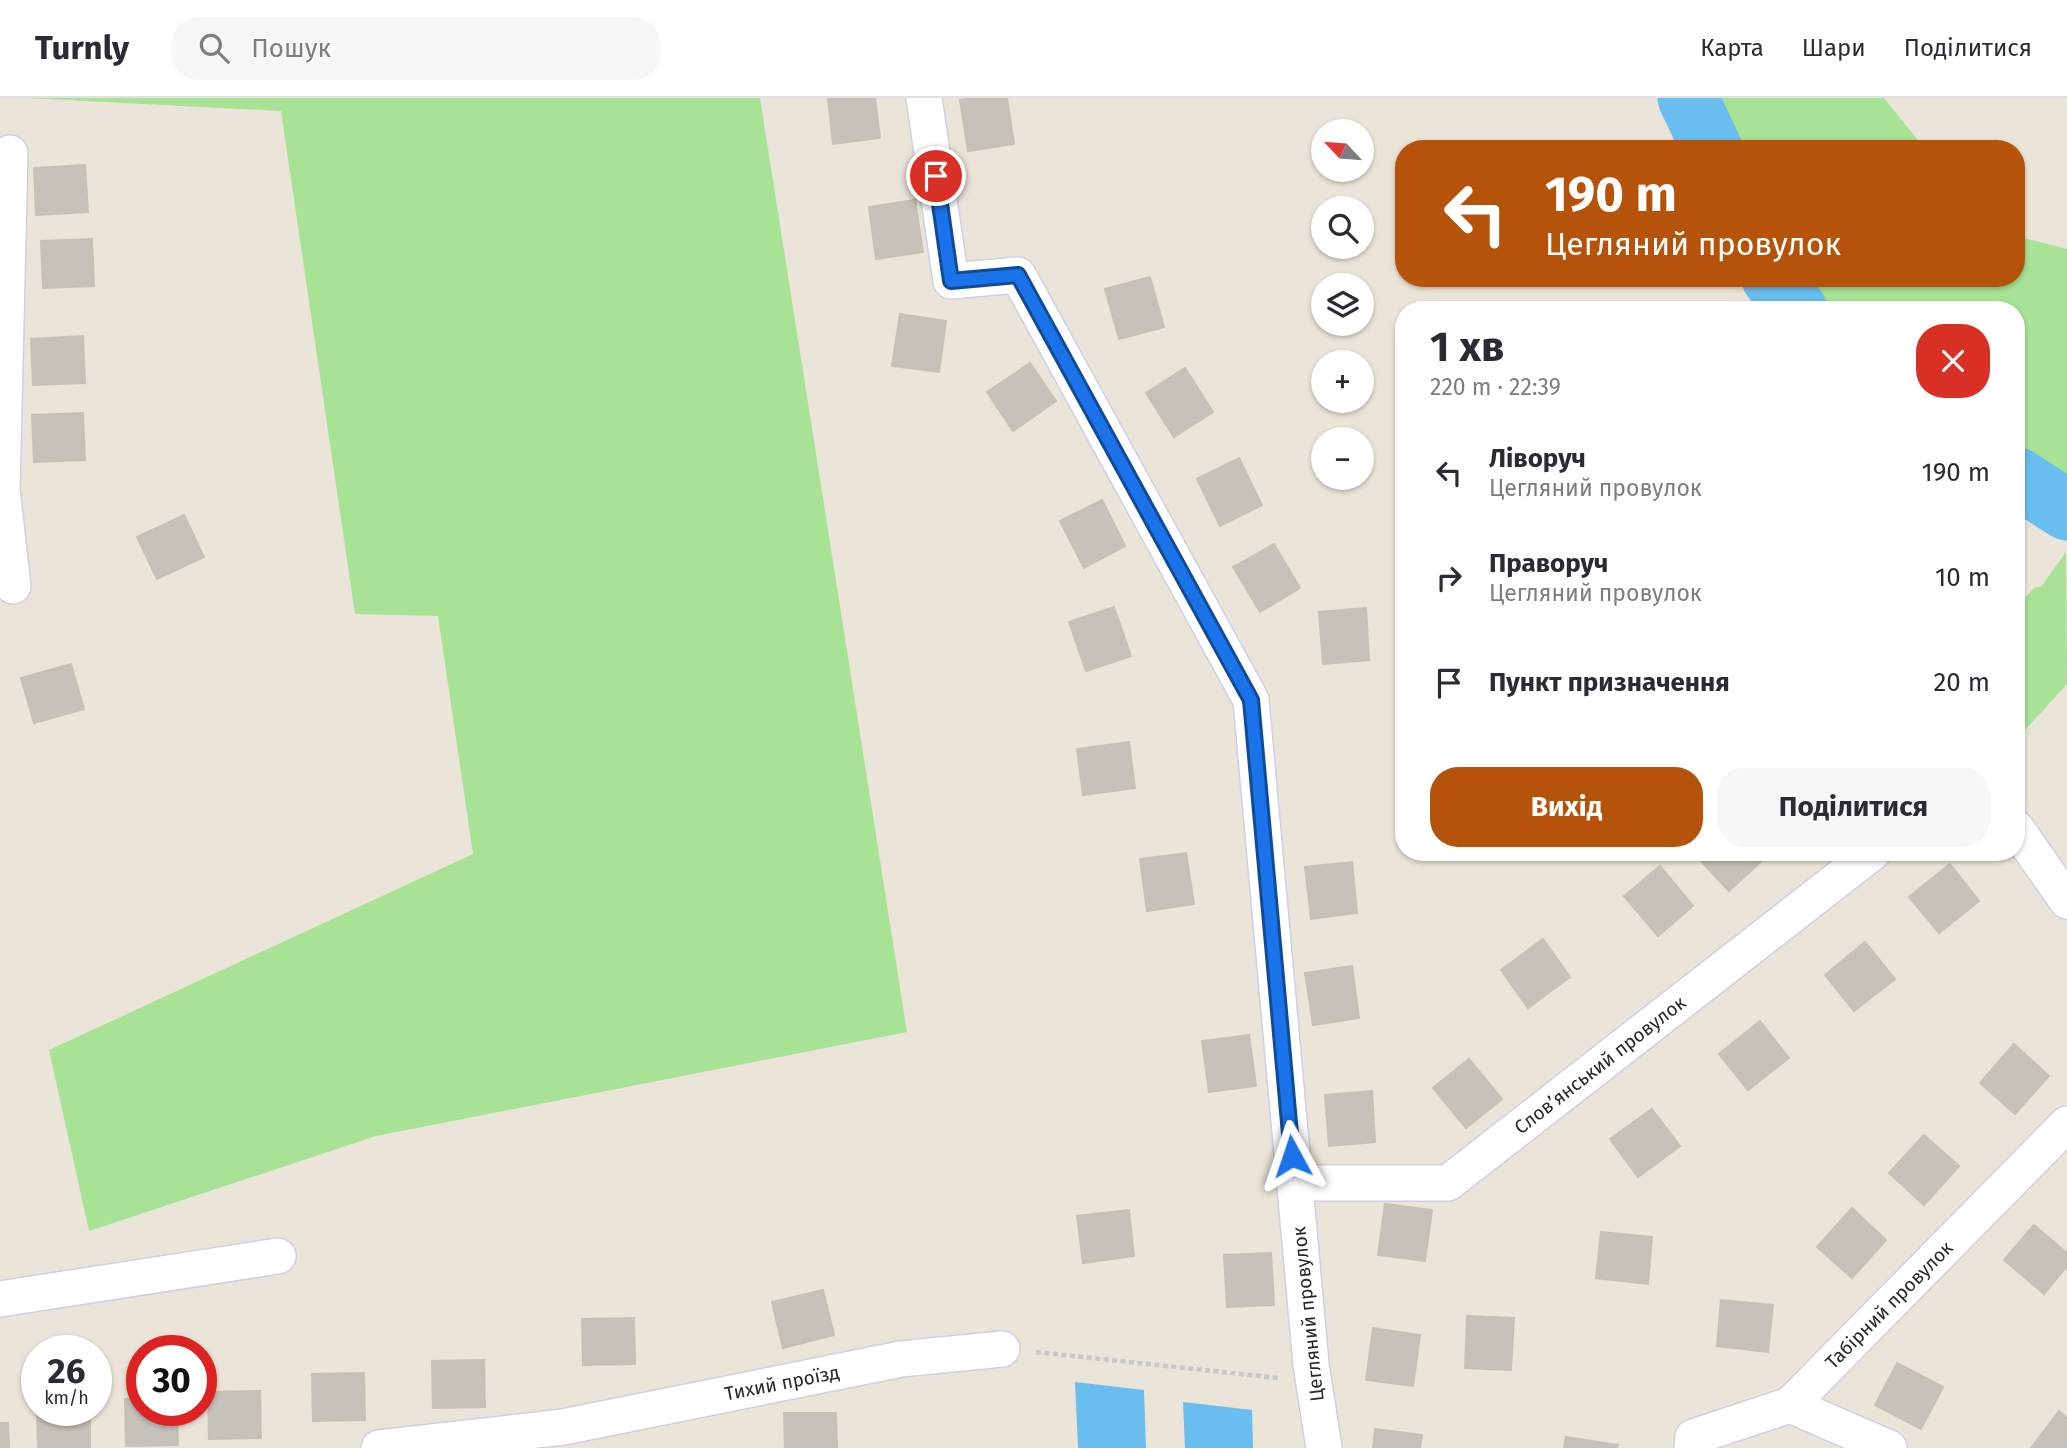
<!DOCTYPE html>
<html lang="uk">
<head>
<meta charset="utf-8">
<style>
	body { margin:0; font-family:"Fira Sans",sans-serif; background:#f7f7f7; color:#2b2b33; height:100vh; display:flex; flex-direction:column; font-size:26px; white-space:nowrap }
	* { box-sizing:border-box; margin:0 }
	p { font-size:23px; color:#7c7c81 }
	.icon { flex:none; width:38px; height:38px; fill:none; stroke:currentColor; stroke-width:2; stroke-linecap:round; stroke-linejoin:round }
	.map { position:relative; flex:1; overflow:hidden }
	.details { position:absolute; left:1395px; top:203px; width:630px; height:560px; display:flex; flex-direction:column; background:#fff; border-radius:28px; box-shadow:0 2px 5px #0004 }
	.details>* { flex:none }
	.hud { position:absolute; left:1395px; top:42px; width:630px; height:147px; border-radius:28px; box-shadow:0 2px 5px #0004; background:#b45309; color:#fff; overflow:hidden }
	.needle { width:46px; rotate:296deg }
	.buttons { position:absolute; left:1311px; top:21px; display:grid; gap:14px }
	.buttons a { display:grid; place-items:center; width:63px; height:63px; border-radius:50%; background:#fff; box-shadow:0 2px 5px #0004; font-size:35px }
	.speed { position:absolute; left:21px; top:1237px; display:flex; gap:14px; font-size:35px; font-weight:700; text-align:center }
	.speed>* { display:grid; place-content:center; width:91px; height:91px; border-radius:50%; background:#fff; box-shadow:0 2px 5px #0004; line-height:1 }
	.speed small { font-size:18px; font-weight:400 }
	.speed .limit { border:10px solid #d22; background:#fff; color:#111 }
	.pin { position:absolute; display:grid; place-items:center; width:60px; height:60px; color:#fff; margin:-30px; border:4px solid #fff; border-radius:50%; box-shadow:0 2px 7px #0007 }
	.me { position:absolute; width:77px; margin:-38px; rotate:355deg; stroke-linejoin:round; filter:drop-shadow(0 0 5px #0008) }
	.turn { display:flex; align-items:center; gap:24px; height:147px; padding:0 35px; font-size:32px }
	.turn .icon { width:91px; height:91px; stroke-width:2.5 }
	.turn b { display:block; font-size:49px; line-height:60px }
	.round { display:grid; place-items:center; flex:none; width:74px; height:74px; border-radius:28px; background:#f7f7f7 }
	.headline { display:flex; align-items:center; justify-content:space-between; height:119px; padding:0 35px }
	h1 { font-size:42px; font-weight:700; line-height:52px }
	.button { display:flex; gap:14px; margin-top:auto; padding:14px 35px }
	.button a { flex:1; height:80px; border-radius:28px; background:#b45309; color:#fff; font-size:28px; font-weight:700; line-height:80px; text-align:center }
	.button a+a { background:#f7f7f7; color:#2b2b33 }
	ul { padding:0; list-style:none }
	li { display:flex; align-items:center; gap:21px; height:105px; padding:0 35px }
	li div { flex:1 }
	li b { display:block; font-size:26px }
	li em { font-style:normal }
	header { display:flex; align-items:center; gap:42px; box-sizing:border-box; height:98px; padding:0 35px; background:#fff; border-bottom:2px solid #e1e1e2 }
	header strong { font-size:33px }
	nav { display:flex; gap:38px; margin-inline-start:auto; font-size:24px }
	.search { width:490px; height:63px; background:#f7f7f7; display:flex; align-items:center; gap:18px; box-sizing:border-box; padding:0 24px; border-radius:28px; color:#7c7c81; font-size:26px }
	.map>svg:first-child { display:block }
	.green { fill:#a7e295 }
	.water { fill:#6abdef }
	.lines { fill:none; stroke-linecap:round; stroke-linejoin:round }
	.river { stroke:#6abdef; stroke-width:61 }
	.building { fill:#c6c2b9; stroke:#c6c1b3; stroke-width:2 }
	.street-casing { stroke:#cfd0e1; stroke-width:38 }
	.path { stroke:#c7c7c7; stroke-width:4.5; stroke-dasharray:5 3.5; stroke-linecap:butt }
	.street { stroke:#fff; stroke-width:35 }
	.route-casing { stroke:#114b97; stroke-width:18 }
	.route { stroke:#1a73e8; stroke-width:12 }
	.labels { text-anchor:middle; dominant-baseline:central; stroke-width:6; stroke-linejoin:round; paint-order:stroke }
	.street-label { font-size:19px; fill:#282828; stroke:#fff }
</style>
</head>
<body>
<header>
<strong>Turnly</strong>
<div class="search"><svg class="icon" aria-label="search" viewBox="0 0 24 24"><circle cx="10" cy="10" r="6"/><path d="M15 15l6 6"/></svg>Пошук</div>
<nav><a>Карта</a><a>Шари</a><a>Поділитися</a></nav>
</header>
<div class="map">
<svg width="2067" height="1350" viewBox="0 0 2067 1350">
	<rect width="100%" height="100%" fill="#ebe5d9"/>
	<g class="green">
		<path d="M26 0H760L907 934 376 1038 89 1133 49 952 473 756 438 518 355 516 281 13Z"/>
		<path d="M1691 0H1884L1925 51H1724L1718 32Z"/>
		<path d="M2016 138 2067 151V386L2037 366 2016 357V212H1822C1804 205 1791 202 1792 180H2016Z"/>
		<path d="M2066 454 2067 586 2016 642V510L2035 489H2041Z"/>
	</g>
	<g class="water">
		<path d="M1075 1284 1144 1292 1146 1350H1078Z"/>
		<path d="M1183 1304 1252 1312 1253 1350H1185Z"/>
	</g>
	<g class="lines">
		<g class="river">
			<path d="M1688 0 1712 51"/>
			<path d="M1772 180 1797 212"/>
			<path d="M2016 379 2067 412"/>
		</g>
	</g>
	<g class="building">
		<path d="M828 0H875L880 40 833 46Z"/>
		<path d="M972 0H1007L1014 46 968 53 960 2Z"/>
		<path d="M85 67 88 114 36 117 34 70Z"/>
		<path d="M915 102 923 154 876 161 869 109Z"/>
		<path d="M92 141 94 188 43 190 41 143Z"/>
		<path d="M1150 179 1164 229 1119 241 1105 191Z"/>
		<path d="M900 216 946 223 939 274 892 268Z"/>
		<path d="M83 238 85 285 33 287 31 241Z"/>
		<path d="M1030 265 1056 303 1013 333 987 294Z"/>
		<path d="M1185 270 1213 314 1174 339 1146 295Z"/>
		<path d="M83 315 85 362 34 364 32 317Z"/>
		<path d="M1239 360 1262 407 1220 428 1197 381Z"/>
		<path d="M1102 402 1125 448 1084 470 1060 423Z"/>
		<path d="M184 417 204 459 157 481 137 439Z"/>
		<path d="M1274 446 1300 490 1260 514 1233 469Z"/>
		<path d="M1114 509 1131 558 1086 573 1069 524Z"/>
		<path d="M1366 510 1369 562 1323 566 1319 514Z"/>
		<path d="M71 566 84 611 34 625 21 580Z"/>
		<path d="M1129 644 1135 690 1083 697 1077 651Z"/>
		<path d="M1703 754H1764L1767 758 1729 793 1697 759Z"/>
		<path d="M1186 755 1194 806 1147 813 1140 761Z"/>
		<path d="M1352 764 1357 815 1311 821 1305 769Z"/>
		<path d="M1950 766 1979 803 1939 835 1909 799Z"/>
		<path d="M1660 768 1693 808 1658 838 1624 798Z"/>
		<path d="M1543 841 1570 879 1528 910 1501 872Z"/>
		<path d="M1865 844 1895 881 1854 913 1825 877Z"/>
		<path d="M1352 868 1359 920 1313 927 1305 875Z"/>
		<path d="M1760 923 1789 960 1748 992 1719 956Z"/>
		<path d="M1249 937 1256 988 1209 994 1202 943Z"/>
		<path d="M2014 946 2049 978 2015 1016 1980 985Z"/>
		<path d="M1469 961 1502 1001 1466 1030 1433 990Z"/>
		<path d="M1372 993 1375 1044 1329 1048 1325 997Z"/>
		<path d="M1652 1011 1680 1048 1638 1079 1610 1041Z"/>
		<path d="M1924 1037 1959 1068 1924 1107 1889 1075Z"/>
		<path d="M1385 1106 1432 1112 1425 1163 1378 1157Z"/>
		<path d="M1852 1110 1886 1142 1852 1180 1817 1149Z"/>
		<path d="M1129 1112 1134 1158 1083 1165 1077 1118Z"/>
		<path d="M2034 1127 2067 1155V1168L2044 1196 2004 1162Z"/>
		<path d="M1601 1134 1652 1139 1648 1186 1596 1180Z"/>
		<path d="M1271 1155 1274 1207 1227 1209 1224 1157Z"/>
		<path d="M823 1192 834 1237 783 1250 772 1204Z"/>
		<path d="M1721 1202 1773 1207 1768 1254 1717 1248Z"/>
		<path d="M1467 1218 1514 1220 1511 1272 1465 1270Z"/>
		<path d="M634 1220 635 1266 583 1267 582 1221Z"/>
		<path d="M1373 1230 1420 1237 1413 1288 1366 1282Z"/>
		<path d="M484 1262 485 1309 433 1310 432 1263Z"/>
		<path d="M1897 1265 1943 1289 1921 1331 1875 1307Z"/>
		<path d="M364 1275 365 1322 313 1323 312 1276Z"/>
		<path d="M260 1293 261 1340 209 1341 208 1294Z"/>
		<path d="M142 1300V1312H177L178 1347 126 1348 125 1301Z"/>
		<path d="M90 1312V1350H38L37 1313Z"/>
		<path d="M2059 1313 2067 1320V1350H2031Z"/>
		<path d="M784 1315H836L837 1350H785Z"/>
		<path d="M0 1325H8L9 1350H0Z"/>
		<path d="M1375 1331 1422 1337 1420 1350H1373Z"/>
		<path d="M1566 1339 1618 1347 1617 1350H1564Z"/>
	</g>
	<g class="lines">
		<defs>
			<g id="street">
				<path d="M924 0 951 183 1018 177 1251 602 1311 1266 1324 1350"/>
				<path d="M10 55 2 392 13 488"/>
				<path d="M2016 730 2067 803"/>
				<path d="M1295 1085H1448L1873 754"/>
				<path d="M0 1201 278 1158"/>
				<path d="M1790 1307 1889 1350"/>
				<path d="M379 1350 563 1329 901 1261 1002 1251"/>
				<path d="M1692 1350 1693 1339 1790 1307 2067 1026"/>
			</g>
		</defs>
		<use href="#street" class="street-casing"/>
		<path class="path" d="M1036 1254 1278 1280"/>
		<use href="#street" class="street"/>
	</g>
	<g class="lines">
		<defs>
			<path id="route" d="M936 78 951 183 1018 177 1251 602 1292 1058"/>
		</defs>
		<use href="#route" class="route-casing"/>
		<use href="#route" class="route"/>
	</g>
	<g class="labels">
		<g class="street-label">
			<text transform="translate(1600 967) rotate(-38)">Словʼянський провулок</text>
			<text transform="translate(1889 1207) rotate(-45)">Табірний провулок</text>
			<text transform="translate(1308 1216) rotate(-96)">Цегляний провулок</text>
			<text transform="translate(782 1285) rotate(-11)">Тихий проїзд</text>
		</g>
	</g>
</svg>
<div class="buttons">
<a><svg class="needle" viewBox="-14 -14 28 28"><path d="M0-13l5 13h-10z" fill="#e53935"/><path d="M0 13l5-13h-10z" fill="#7c7c81"/></svg></a>
<a><svg class="icon" aria-label="search" viewBox="0 0 24 24"><circle cx="10" cy="10" r="6"/><path d="M15 15l6 6"/></svg></a>
<a><svg class="icon" aria-label="layers" viewBox="0 0 24 24"><path d="M12 4l9 5-9 5-9-5zM3 14l9 5 9-5"/></svg></a>
<a>+</a>
<a>−</a>
</div>
<div class="speed"><div>26<small>km/h</small></div><div class="limit">30</div></div>
<div class="pin" style="left:936px;top:78px;background:#d93025"><svg class="icon" aria-label="arrive" viewBox="0 0 24 24"><path d="M6 21V4h12l-3 4 3 4H6"/></svg></div>
<svg class="me" style="left:1292px;top:1058px" viewBox="-20 -20 40 40"><path d="M0-17L14 15 0 8-14 15z" fill="#1a73e8" stroke="#fff" stroke-width="4"/></svg>
<div class="hud">
<div class="turn"><svg class="icon" aria-label="left" viewBox="0 0 24 24"><path d="M17 20v-9H6M10 6l-5 5 5 5"/></svg><div><b>190 m</b>Цегляний провулок</div></div>
</div>
<section class="details">
<div class="headline"><div><h1>1 хв</h1><p>220 m · 22:39</p></div><a class="round" style="background:#d93025;color:#fff"><svg class="icon" aria-label="close" viewBox="0 0 24 24"><path d="M6 6l12 12M18 6L6 18"/></svg></a></div>
<ul>
<li><svg class="icon" aria-label="left" viewBox="0 0 24 24"><path d="M17 20v-9H6M10 6l-5 5 5 5"/></svg><div><b>Ліворуч</b><p>Цегляний провулок</p></div><em>190 m</em></li>
<li><svg class="icon" aria-label="right" viewBox="0 0 24 24"><path d="M7 20v-9h11M14 6l5 5-5 5"/></svg><div><b>Праворуч</b><p>Цегляний провулок</p></div><em>10 m</em></li>
<li><svg class="icon" aria-label="arrive" viewBox="0 0 24 24"><path d="M6 21V4h12l-3 4 3 4H6"/></svg><div><b>Пункт призначення</b></div><em>20 m</em></li>
</ul>
<div class="button"><a>Вихід</a><a>Поділитися</a></div>
</section>
</div>
</body>
</html>
